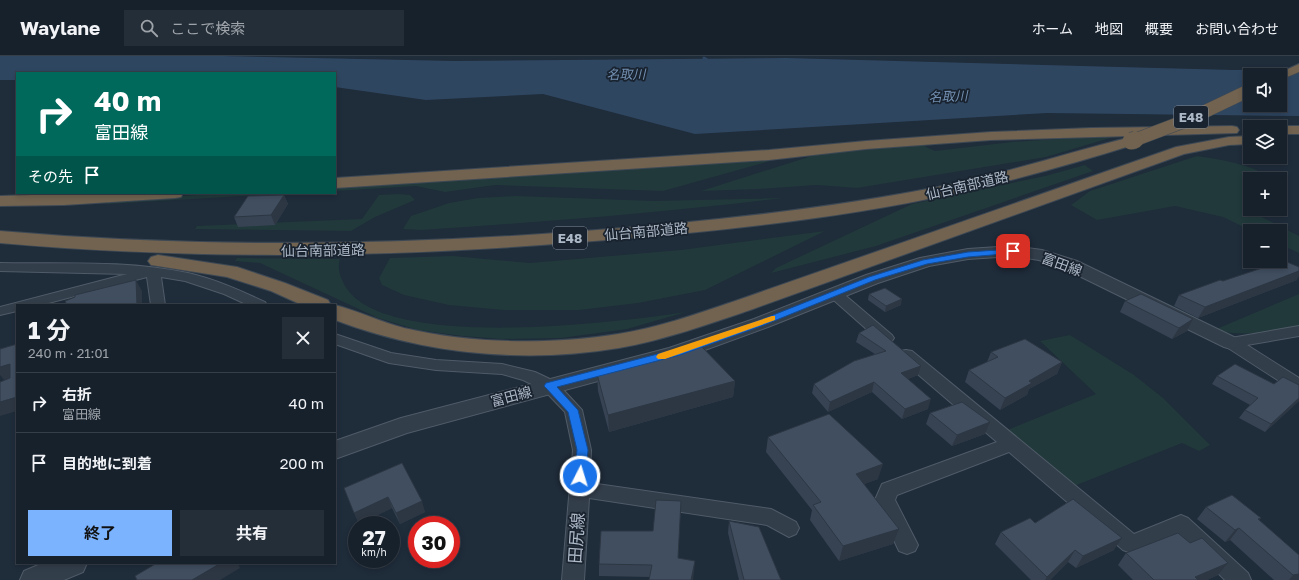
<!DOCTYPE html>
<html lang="ja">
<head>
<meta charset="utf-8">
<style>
	body { margin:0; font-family:"Golos Text","Noto Sans JP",sans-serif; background:#242e38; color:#f1f3f6; height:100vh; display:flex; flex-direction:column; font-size:15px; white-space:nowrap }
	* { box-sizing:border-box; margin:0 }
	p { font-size:13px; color:#9ea3a9 }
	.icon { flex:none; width:22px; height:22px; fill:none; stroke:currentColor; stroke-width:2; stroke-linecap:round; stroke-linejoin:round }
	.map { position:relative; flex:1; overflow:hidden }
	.side { position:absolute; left:16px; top:248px; width:320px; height:260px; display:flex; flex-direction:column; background:#17212c; border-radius:0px; box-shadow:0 2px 6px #0003,0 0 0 1px #363e48 }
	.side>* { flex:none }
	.banner { position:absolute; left:16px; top:16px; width:320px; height:122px; border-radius:0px; box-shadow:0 2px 6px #0003,0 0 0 1px #363e48; background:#00695c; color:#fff; overflow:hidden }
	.fabs { position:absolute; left:1243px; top:12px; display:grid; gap:8px }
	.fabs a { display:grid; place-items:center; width:44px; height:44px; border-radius:0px; background:#17212c; box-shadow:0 2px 6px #0003,0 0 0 1px #363e48; font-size:20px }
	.speed { position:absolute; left:348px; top:460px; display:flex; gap:8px; font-size:20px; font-weight:700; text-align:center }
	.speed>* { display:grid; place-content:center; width:52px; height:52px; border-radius:50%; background:#17212c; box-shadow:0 2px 6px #0003,0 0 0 1px #363e48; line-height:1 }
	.speed small { font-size:10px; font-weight:400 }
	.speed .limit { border:6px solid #d22; background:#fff; color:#111 }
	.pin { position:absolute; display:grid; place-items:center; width:34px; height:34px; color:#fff; margin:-17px; border-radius:8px; box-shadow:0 2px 6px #0006 }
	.me { position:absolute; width:44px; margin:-22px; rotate:5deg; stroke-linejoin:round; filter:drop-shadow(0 0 3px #0008) }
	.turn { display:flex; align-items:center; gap:14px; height:84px; padding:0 12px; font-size:18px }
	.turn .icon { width:52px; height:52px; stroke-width:2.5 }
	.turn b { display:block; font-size:28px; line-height:34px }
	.then { display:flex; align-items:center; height:38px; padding:0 12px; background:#0003; gap:8px; font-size:15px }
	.round { display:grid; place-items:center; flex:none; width:42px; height:42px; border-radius:0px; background:#242e38 }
	.head { display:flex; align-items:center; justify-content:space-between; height:68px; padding:0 12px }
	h1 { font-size:24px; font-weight:700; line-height:30px }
	.button { display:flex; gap:8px; margin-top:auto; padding:8px 12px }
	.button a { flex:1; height:46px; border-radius:0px; background:#7bb3ff; color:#111; font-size:16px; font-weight:700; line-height:46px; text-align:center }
	.button a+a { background:#242e38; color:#f1f3f6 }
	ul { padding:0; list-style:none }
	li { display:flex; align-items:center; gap:12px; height:60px; padding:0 12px; border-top:1px solid #363e48 }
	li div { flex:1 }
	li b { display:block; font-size:15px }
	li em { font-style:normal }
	header { display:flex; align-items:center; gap:24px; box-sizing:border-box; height:56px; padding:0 20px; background:#17212c; border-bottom:1px solid #363e48 }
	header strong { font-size:19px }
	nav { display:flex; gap:22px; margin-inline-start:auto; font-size:14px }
	.search { width:280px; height:36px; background:#242e38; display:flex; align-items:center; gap:10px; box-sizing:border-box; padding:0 14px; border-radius:0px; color:#9ea3a9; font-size:15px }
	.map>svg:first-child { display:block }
	.green { fill:#21393b }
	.water { fill:#2f4661; fill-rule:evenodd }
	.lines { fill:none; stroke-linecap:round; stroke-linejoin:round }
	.stream { stroke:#2f4661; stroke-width:3 }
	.minor-casing { stroke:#505b68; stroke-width:2 }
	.tertiary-casing { stroke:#505b68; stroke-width:2 }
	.motorway-casing { stroke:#3d4855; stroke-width:2 }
	.minor { fill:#333e4b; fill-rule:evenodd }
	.tertiary { fill:#333e4b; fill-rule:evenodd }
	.motorway { fill:#71634f; fill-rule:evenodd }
	.motorway-bridge-far1-casing { stroke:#3d4855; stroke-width:14; stroke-linecap:butt }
	.motorway-bridge-casing { stroke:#3d4855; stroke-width:18; stroke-linecap:butt }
	.motorway-bridge-far1 { stroke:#71634f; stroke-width:13 }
	.motorway-bridge { stroke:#71634f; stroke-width:17 }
	.wall { fill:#374353 }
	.shaded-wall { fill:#2d3743 }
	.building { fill:#404e60; stroke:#2d3743 }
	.route { fill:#1a73e8; stroke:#114b97 }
	.slow { fill:#f59e0b }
	.labels { text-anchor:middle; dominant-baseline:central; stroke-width:3.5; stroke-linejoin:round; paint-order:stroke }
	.far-water-label { font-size:13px; font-style:italic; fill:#7390b2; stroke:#19232f }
	.shield { fill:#19232f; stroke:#818b99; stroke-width:1 }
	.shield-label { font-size:13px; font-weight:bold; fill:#adb8c7 }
	.street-label { font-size:14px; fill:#adb8c7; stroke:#19232f }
	.near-street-label { font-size:17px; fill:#adb8c7; stroke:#19232f }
</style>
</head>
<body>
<header>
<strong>Waylane</strong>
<div class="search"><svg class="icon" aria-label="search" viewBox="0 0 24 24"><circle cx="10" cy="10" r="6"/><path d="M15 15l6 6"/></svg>ここで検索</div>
<nav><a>ホーム</a><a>地図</a><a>概要</a><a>お問い合わせ</a></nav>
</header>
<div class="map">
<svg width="1299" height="524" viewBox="0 0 1299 524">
	<rect width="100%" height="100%" fill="#1f2c3a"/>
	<g class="green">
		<path d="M1120 79 1046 101 857 132 817 129 758 133 701 135 818 98 922 89 935 95 1012 86Z"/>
		<path d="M1197 100C1223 104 1251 108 1273 123H1250V152L1246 153 1299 180V197L1280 188V175H1252L1223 161 1175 150 1097 164 1071 149 1090 135Z"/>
		<path d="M777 103 663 135 495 129 445 136 416 130 335 135V130Z"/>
		<path d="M1085 109 1093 115 876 190 771 217 776 212 912 148 1045 120Z"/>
		<path d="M228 137H293L108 148 101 145Z"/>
		<path d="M398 138 410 139 415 144 375 161 351 175 195 173 197 170 362 163 379 139Z"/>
		<path d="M516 140 654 145 783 142C663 157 542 166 421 174L403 173 411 160 449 147 478 142Z"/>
		<path d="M825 175 705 234 638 247 579 254H504L449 249 404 239 382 229 379 222 390 202 453 200 530 207 681 194Z"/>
		<path d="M237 202 340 203C337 212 340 220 344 228 379 297 620 266 686 256L627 273 561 282 502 283 462 280 418 274 378 262 260 207 235 205Z"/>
		<path d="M1299 238V272C1270 276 1243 281 1214 274Z"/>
		<path d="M1070 279 1134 319 1163 342 1210 389 1199 395 1182 387 1074 430 1005 375 1096 338 1040 285Z"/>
	</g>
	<path class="water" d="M0 0H221L455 5 786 2 1233 14 1299 13V60L1047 57 695 78 543 38 426 44 335 31V17H17V24H0ZM1250 19H1280V49H1250Z"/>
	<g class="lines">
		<path class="stream" d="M704 2 713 8"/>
		<defs>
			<g id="minor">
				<path d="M0 207C62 208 127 204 188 217 215 223 241 235 265 246L267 249H248L224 238 185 225 161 221 165 249H151L147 221 41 249H17V255L0 259V251L127 218 0 215Z"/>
				<path d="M834 233 839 234 892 279 894 282 892 285 886 287 880 285 829 240 827 237 829 234Z"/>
				<path d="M1299 270V280L1247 289 1299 322V336L1293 334 1225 290 1223 287 1225 284 1231 282Z"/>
				<path d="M335 278 391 297 436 304 502 308 535 316 556 326 582 354 591 394 590 427 771 453 796 466 799 472 796 478 789 481 767 469 589 442 584 524H562L573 394 565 356 544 334 523 324 502 318 436 314 389 307 335 288Z"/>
				<path d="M906 294 912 295 1134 478 1181 459 1188 462 1248 517 1251 524H1225L1178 478 1131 497 1123 494 1009 396 897 439 895 444 918 489 915 495 907 498 899 495 875 444 882 428 997 386 900 303 898 299 900 295Z"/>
			</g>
			<g id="tertiary">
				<path d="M1013 190 1042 194 1077 205 1238 283 1241 287 1238 291 1231 293 1224 291 1065 213 1039 204 1013 200 968 203 929 210 878 227 768 271 683 302 407 377 335 403V385L401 362 669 292 754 263 866 219 920 202 968 193Z"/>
				<path d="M43 507H87L83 516 64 524H20L24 515Z"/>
			</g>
			<g id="motorway">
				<path d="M1299 8V16L1280 24V19H1275Z"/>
				<path d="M1232 70 1237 71 1239 74 1237 77 991 84 866 93 769 104 335 132V122L769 94 866 85 991 76 1091 72Z"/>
				<path d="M1280 70H1299V78H1280V71H1275Z"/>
				<path d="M1250 80V88L1229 89 1184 98 753 253C709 268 664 284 619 292 524 308 424 298 335 264V249C358 255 381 266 404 272 473 288 549 289 618 278 658 272 699 257 738 244L1176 91 1229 81Z"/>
				<path d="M1131 81 1136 82 1138 85 1136 88C1076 107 1015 124 953 138 830 164 706 177 581 186 386 202 195 204 0 187V175C196 192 388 190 584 175 706 166 828 153 948 129 1010 116 1070 96 1131 81Z"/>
				<path d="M94 137H183L181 141 175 142 64 149 0 150V140Z"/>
				<path d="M158 199 237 211 285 227 328 244 331 249H302L271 235 227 221 151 209 148 205 151 201Z"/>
			</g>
		</defs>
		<use href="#minor" class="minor-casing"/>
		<use href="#tertiary" class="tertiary-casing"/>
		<use href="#motorway" class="motorway-casing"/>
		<use href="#minor" class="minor"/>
		<use href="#tertiary" class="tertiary"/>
		<use href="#motorway" class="motorway"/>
		<defs>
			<path id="motorway-bridge-far1" d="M1132 85 1185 65 1250 34"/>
			<path id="motorway-bridge" d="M1131 85 1135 84"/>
		</defs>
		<use href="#motorway-bridge-far1" class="motorway-bridge-far1-casing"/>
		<use href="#motorway-bridge" class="motorway-bridge-casing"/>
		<use href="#motorway-bridge-far1" class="motorway-bridge-far1"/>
		<use href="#motorway-bridge" class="motorway-bridge"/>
	</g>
	<g class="wall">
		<path d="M284 139 288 148 275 169 238 171 234 161Z"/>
		<path d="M1297 224 1198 262 1174 250 1179 239 1223 225Z"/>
		<path d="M869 238 901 249 885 256 868 244Z"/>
		<path d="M1125 245 1187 275 1172 283 1120 256Z"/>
		<path d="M873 269 918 319 908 323 928 353 902 363 872 336 828 356 812 337 814 328 875 298 856 286 859 277Z"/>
		<path d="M991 296 1062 306 1057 318 1029 333 1027 339 1000 354 965 326 969 314 987 306Z"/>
		<path d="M597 318 735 325 733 341 609 376 598 335Z"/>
		<path d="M1217 320 1274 328 1299 345 1265 376 1239 362 1245 354 1250 349 1212 328Z"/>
		<path d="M930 357 985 378 952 390 926 368Z"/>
		<path d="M768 381 878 423 864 428 899 473 893 488 839 505 810 464 812 454 766 396Z"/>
		<path d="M402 407 425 456 400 468 392 452 359 468 344 432Z"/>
		<path d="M1206 451 1261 462 1259 464 1299 524H1274L1230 484 1225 486 1197 463Z"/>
		<path d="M729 465 781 524H739L728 477Z"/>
		<path d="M1035 467 1114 494 1076 512 1068 506 1050 524H1031L995 488 1001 476Z"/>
		<path d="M1190 487 1228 507 1218 519 1207 524H1133L1118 509 1126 497Z"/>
		<path d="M678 502 694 517 650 521 599 520V508Z"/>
	</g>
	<g class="shaded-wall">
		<path d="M284 139 288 148 275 169 271 159Z"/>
		<path d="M1299 215V220L1297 224 1198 262 1205 251Z"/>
		<path d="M136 224 142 235V249H137Z"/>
		<path d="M902 243 901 249 885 256 886 250Z"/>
		<path d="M1193 263 1187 275 1172 283 1179 272Z"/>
		<path d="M1062 306 1057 318 1029 333 1027 339 1000 354 1005 342 1029 325Z"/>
		<path d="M10 308 17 320 4 324 0 319V311Z"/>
		<path d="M921 310 918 319 898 327 901 317Z"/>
		<path d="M735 325 733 341 609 376 608 359Z"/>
		<path d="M874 326 872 336 828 356 830 346Z"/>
		<path d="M17 341V355L0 360V346Z"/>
		<path d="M1299 342V345L1265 376 1271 368Z"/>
		<path d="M931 343 928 353 902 363 905 353Z"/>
		<path d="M990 366 985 378 952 390 957 379Z"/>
		<path d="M883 408 878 423 852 433 856 418Z"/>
		<path d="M388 441 392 452 359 468 354 457Z"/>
		<path d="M422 445 425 456 400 468 396 457Z"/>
		<path d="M1239 472 1230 484 1225 486 1235 474Z"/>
		<path d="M899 473 893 488 839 505 843 490Z"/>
		<path d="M1122 482 1114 494 1076 512 1083 500Z"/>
		<path d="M1075 494 1068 506 1050 524H1045L1047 521Z"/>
		<path d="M695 505 694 517 693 524H691Z"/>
		<path d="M221 507H238L240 512 220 524H192Z"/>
		<path d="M1228 507 1218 519 1207 524H1193L1195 521Z"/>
		<path d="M1299 518V524H1289L1293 519Z"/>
	</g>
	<g class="building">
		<path d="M284 139 271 159 234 161 248 140Z"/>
		<path d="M1280 203 1299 211V215L1205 251 1179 239 1220 224 1223 225 1262 212 1276 205H1280Z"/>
		<path d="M136 224 137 249H67L65 245 75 241V239Z"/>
		<path d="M885 232 902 243 886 250 869 238Z"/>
		<path d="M1141 238 1193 263 1179 272 1125 245Z"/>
		<path d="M15 261H17V268Z"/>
		<path d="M873 269 921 310 901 317 931 343 905 353 874 326 830 346 814 328 854 305 886 295 859 277Z"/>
		<path d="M1025 283 1062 306 1029 325 1032 327 1005 342 969 314 998 301 991 296Z"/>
		<path d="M17 288V341L0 346V326L10 322V308L0 311V293Z"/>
		<path d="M700 289 735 325 608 359 597 318Z"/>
		<path d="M1235 308 1274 328 1283 321 1299 329V342L1271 368 1245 354 1258 342 1217 320Z"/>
		<path d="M962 346 990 366 957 379 930 357Z"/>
		<path d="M829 358 883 408 856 418 899 473 843 490 813 449 821 446 768 381Z"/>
		<path d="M402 407 422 445 396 457 388 441 354 457 344 432Z"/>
		<path d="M1232 439 1261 462 1258 463 1299 499V518L1293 519 1239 472 1235 474 1206 451Z"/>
		<path d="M1073 443 1122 482 1083 500 1075 494 1047 521 1001 476 1030 462 1035 467Z"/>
		<path d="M656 444 681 445 678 502 695 505 691 524H649L652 509 599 508 601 475H653Z"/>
		<path d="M729 465 759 471 781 524H744Z"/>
		<path d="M1178 477 1190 487 1202 482 1228 507 1195 521 1198 524H1154L1126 497Z"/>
		<path d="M157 507H221L192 524H137L135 520Z"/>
	</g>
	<path class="route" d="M1013 193 1016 194V197L968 201 927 208 875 224 764 269 680 299 557 331 578 354 588 394 586 420 584 423H576L574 420 577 394 568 356 546 332 544 330 546 327 673 294 758 265 869 221 923 204 968 196Z"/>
	<path class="slow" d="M772 260H775V264L665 303H658L656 301 658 298Z"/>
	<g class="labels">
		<g class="far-water-label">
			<text transform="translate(626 18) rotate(-1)">名取川</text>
			<text transform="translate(948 40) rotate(-2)">名取川</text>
		</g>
		<g class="shield">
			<rect x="1174" y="50" width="34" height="22" rx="3"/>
			<rect x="553" y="171" width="34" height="22" rx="3"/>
		</g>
		<g class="shield-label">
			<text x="1191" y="61">E48</text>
			<text x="570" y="182">E48</text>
		</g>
		<g class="street-label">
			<text transform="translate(967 129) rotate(-13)">仙台南部道路</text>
			<text transform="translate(646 175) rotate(-5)">仙台南部道路</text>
			<text transform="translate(323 194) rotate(-1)">仙台南部道路</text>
			<text transform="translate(1062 208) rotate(20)">富田線</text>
			<text transform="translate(511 340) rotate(-15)">富田線</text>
		</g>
		<g class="near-street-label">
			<text transform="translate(576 482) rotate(-86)">田尻線</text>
		</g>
	</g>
</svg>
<div class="fabs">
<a><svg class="icon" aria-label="sound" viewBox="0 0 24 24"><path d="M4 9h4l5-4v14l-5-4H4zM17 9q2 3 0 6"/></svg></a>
<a><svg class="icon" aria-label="layers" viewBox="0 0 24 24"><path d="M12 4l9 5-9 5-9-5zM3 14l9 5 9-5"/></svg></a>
<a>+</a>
<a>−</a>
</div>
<div class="speed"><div>27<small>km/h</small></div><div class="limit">30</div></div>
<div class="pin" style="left:1013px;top:195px;background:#d93025"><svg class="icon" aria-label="arrive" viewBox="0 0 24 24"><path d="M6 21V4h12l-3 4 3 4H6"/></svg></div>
<svg class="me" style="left:580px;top:420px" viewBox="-20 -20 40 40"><circle r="17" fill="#1a73e8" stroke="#fff" stroke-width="3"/><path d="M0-11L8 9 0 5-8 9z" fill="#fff"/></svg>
<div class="banner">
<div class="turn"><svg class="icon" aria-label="right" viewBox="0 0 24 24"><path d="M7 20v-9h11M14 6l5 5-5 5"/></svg><div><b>40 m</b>富田線</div></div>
<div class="then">その先<svg class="icon" aria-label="arrive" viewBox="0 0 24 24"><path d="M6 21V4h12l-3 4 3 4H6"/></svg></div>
</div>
<section class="side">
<div class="head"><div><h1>1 分</h1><p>240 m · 21:01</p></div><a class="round"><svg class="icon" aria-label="close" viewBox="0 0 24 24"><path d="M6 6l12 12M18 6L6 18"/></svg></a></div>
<ul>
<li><svg class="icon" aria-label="right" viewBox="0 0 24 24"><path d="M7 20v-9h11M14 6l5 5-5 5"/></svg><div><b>右折</b><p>富田線</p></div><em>40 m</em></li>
<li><svg class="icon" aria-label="arrive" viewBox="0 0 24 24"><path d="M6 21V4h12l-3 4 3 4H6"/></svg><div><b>目的地に到着</b></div><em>200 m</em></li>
</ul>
<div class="button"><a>終了</a><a>共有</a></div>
</section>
</div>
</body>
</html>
